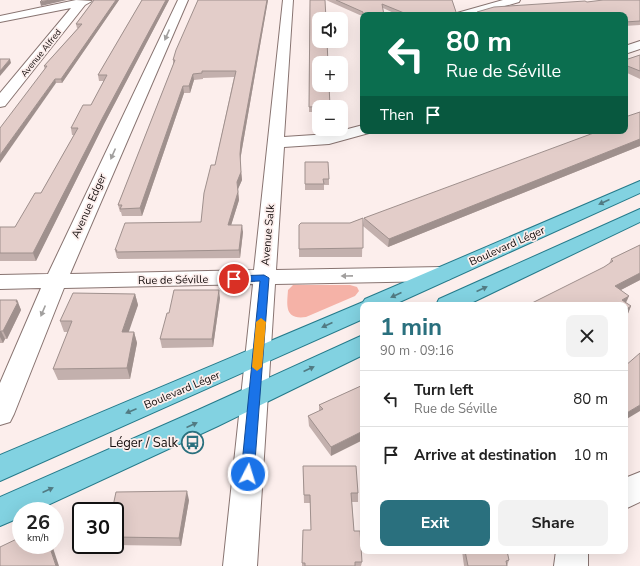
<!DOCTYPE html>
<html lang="en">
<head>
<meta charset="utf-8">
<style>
	body { margin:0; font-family:"Nunito Sans",sans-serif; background:#f2f2f2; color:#222; height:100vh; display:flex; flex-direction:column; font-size:15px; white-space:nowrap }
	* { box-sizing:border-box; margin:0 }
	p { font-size:13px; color:#767676 }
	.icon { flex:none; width:22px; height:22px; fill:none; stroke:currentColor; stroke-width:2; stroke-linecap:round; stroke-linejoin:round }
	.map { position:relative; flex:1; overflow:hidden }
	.side { position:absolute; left:360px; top:302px; width:268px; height:252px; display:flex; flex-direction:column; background:#fff; border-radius:8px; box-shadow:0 4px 16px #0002 }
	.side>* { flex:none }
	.guide { position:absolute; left:360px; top:12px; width:268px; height:122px; border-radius:8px; box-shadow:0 4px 16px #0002; background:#0b6e4f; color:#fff; overflow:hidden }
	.tools { position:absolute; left:312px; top:12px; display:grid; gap:8px }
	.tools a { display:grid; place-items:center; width:36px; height:36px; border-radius:8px; background:#fff; box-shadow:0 4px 16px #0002; font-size:20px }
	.speed { position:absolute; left:12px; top:502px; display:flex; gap:8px; font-size:20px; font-weight:700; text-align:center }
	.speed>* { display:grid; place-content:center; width:52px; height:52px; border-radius:50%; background:#fff; box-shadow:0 4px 16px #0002; line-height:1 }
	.speed small { font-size:10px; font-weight:400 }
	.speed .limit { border:2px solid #111; border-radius:6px; background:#fff; color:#111 }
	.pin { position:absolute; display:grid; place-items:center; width:34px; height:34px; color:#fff; margin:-17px; border:2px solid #fff; border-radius:50%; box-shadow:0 1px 4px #0007 }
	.me { position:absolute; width:44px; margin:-22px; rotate:5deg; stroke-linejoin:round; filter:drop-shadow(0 0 3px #0008) }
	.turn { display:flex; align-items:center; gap:14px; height:84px; padding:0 20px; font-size:18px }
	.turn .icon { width:52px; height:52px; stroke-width:2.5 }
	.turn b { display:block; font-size:28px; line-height:34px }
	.then { display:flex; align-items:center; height:38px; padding:0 20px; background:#0003; gap:8px; font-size:15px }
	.round { display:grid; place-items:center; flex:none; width:42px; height:42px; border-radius:8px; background:#f2f2f2 }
	.overview { display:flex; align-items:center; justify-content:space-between; height:68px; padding:0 20px }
	h1 { font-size:24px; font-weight:700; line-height:30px; color:#2a707e }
	.action { display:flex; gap:8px; margin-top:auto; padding:8px 20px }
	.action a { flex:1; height:46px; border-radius:8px; background:#2a707e; color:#fff; font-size:16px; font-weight:700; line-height:46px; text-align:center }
	.action a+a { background:#f2f2f2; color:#222 }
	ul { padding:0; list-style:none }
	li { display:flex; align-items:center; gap:12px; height:56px; padding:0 20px; border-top:1px solid #e0e0e0 }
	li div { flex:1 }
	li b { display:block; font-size:15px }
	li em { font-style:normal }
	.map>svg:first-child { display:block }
	.green { fill:#f5b2a7 }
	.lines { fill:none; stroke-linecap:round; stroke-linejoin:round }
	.minor-casing { stroke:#887471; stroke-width:2 }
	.major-casing { stroke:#257a8a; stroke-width:2 }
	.minor { fill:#fff; fill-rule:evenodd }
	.major { fill:#82d2e1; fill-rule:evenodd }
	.wall { fill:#c3b0ad }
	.shaded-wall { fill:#9f908d }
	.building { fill:#e3cdc9; stroke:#9f908d }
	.oneway { fill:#a19f9e }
	.oneway2 { fill:#517a82 }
	.route { fill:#1a73e8; stroke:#114b97 }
	.slow { fill:#f59e0b }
	.labels { text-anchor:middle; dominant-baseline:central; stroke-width:3.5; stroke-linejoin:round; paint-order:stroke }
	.far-street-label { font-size:9px; fill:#150e0d; stroke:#fceeec }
	.street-label { font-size:11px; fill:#150e0d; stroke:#fceeec }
	.near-poi-label { font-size:13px; fill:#150e0d; stroke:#fceeec; text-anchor:end }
</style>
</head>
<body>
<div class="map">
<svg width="640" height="566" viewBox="0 0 640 566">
	<rect width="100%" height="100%" fill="#fceeec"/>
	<path class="green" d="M293 285H350L357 287 359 291 355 296 306 317C284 320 287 305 288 290Z"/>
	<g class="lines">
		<defs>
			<g id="minor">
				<path d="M76 0 92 1 85 5 5 106 0 107V93L71 8 0 22V16Z"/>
				<path d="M178 0H188L70 274 254 270 283 0H293L284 137 329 134 363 125V131H370L369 133 329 144 284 147 276 270 442 267 450 269 453 274 450 279 442 281 275 284 257 566H223L253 284 64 288 14 414 10 422 0 425V383L41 288 0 289V275L48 274Z"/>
				<path d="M503 0H520L519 2 474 15H455L457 13Z"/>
				<path d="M640 41V49L625 54V46Z"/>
				<path d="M640 472V502L625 509V478Z"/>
				<path d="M556 551H588V566H554Z"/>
			</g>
			<g id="major">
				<path d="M640 181V193L393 305H363V319L0 481V455L363 302 365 299Z"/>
				<path d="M640 209V222L467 305H436L439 299Z"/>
				<path d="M363 335V355L218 426 35 511H21V517L0 526V497L198 410Z"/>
			</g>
		</defs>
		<use href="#minor" class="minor-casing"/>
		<use href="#major" class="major-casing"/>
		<use href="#minor" class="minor"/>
		<use href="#major" class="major"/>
	</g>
	<g class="wall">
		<path d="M92 0H119L62 83H56L45 70 44 66 78 28H77L76 24 92 2Z"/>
		<path d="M142 0H169L104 124 36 261H0V227H15L41 193 74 135H72L71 128 91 105 104 81H99L98 75Z"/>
		<path d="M198 0H268L242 149 240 161 242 180 238 189 239 200 231 225 243 232 240 258 118 259V258H117L115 250 201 222 215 165 234 77 203 78V79L194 80 190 93H184L142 216H122L121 212H120L118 205 173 65V60Z"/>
		<path d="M310 0 329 85 330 107H319V112H309Z"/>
		<path d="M326 0H452L457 15H398L383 8 363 15V20L362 16Z"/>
		<path d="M640 0V25L625 26V15H477V12L587 2Z"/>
		<path d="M640 55V79L625 72V60Z"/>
		<path d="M640 112V146L388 247 363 226 364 218 625 131Z"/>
		<path d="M305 162 329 179V185H324V190H305Z"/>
		<path d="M363 218 362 257H299V225L350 223Z"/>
		<path d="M640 245V280L621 290 626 303 631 306 627 316 604 267 609 264 611 259Z"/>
		<path d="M135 294 138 305 128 332H134L137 343 130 379 58 380 53 369 68 332H64L60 321Z"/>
		<path d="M220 298 213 347 162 348 160 339 169 313Z"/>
		<path d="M0 300H17L21 310 7 339H5L3 343H0Z"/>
		<path d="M363 385 331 456 309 426 308 416 319 411V405Z"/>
		<path d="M303 466 358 493V502H352L354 531 362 562 361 566H302L303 530H311L310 503H304Z"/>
		<path d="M189 500 181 546 115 545V511Z"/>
		<path d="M462 551H507L509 560 507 566H464Z"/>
	</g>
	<g class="shaded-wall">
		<path d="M50 0H67L41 6 40 2Z"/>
		<path d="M116 0H119L62 83 61 79Z"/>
		<path d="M166 0H169L104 124 36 261 33 253 103 117Z"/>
		<path d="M267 0H268L242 149 240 161 242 180 238 189 237 182 241 142Z"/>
		<path d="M10 59 11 63 0 76V71Z"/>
		<path d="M193 74 194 80 190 93 189 86Z"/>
		<path d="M55 79 56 83 0 163V155Z"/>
		<path d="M183 86 184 93 142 216 140 208Z"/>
		<path d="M640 139V146L388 247 389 239Z"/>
		<path d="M238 192 239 200 229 232 228 225Z"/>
		<path d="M242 225 243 232 240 258 239 250Z"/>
		<path d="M640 273V280L611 295 615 286Z"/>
		<path d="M219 290 220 298 213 347 212 339Z"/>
		<path d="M135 294 138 305 125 343 122 332Z"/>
		<path d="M629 296 625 305 622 300Z"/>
		<path d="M17 300 21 310 7 339 3 331Z"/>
		<path d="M631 306 627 316 625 317V310Z"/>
		<path d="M1 331 5 339 3 343 0 337V332Z"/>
		<path d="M134 332 137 343 130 379 127 368Z"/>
		<path d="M640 405V411L625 420V414Z"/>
		<path d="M363 431V440L331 456V447Z"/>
		<path d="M187 491 189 500 181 546 179 538Z"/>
		<path d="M49 545H52L59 566H56Z"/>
	</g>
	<g class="building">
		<path d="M42 0H50L40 2Z"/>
		<path d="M93 0H116L61 79H55L0 155V128L47 66H44L82 24H76L94 0Z"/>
		<path d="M142 0H166L103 117 33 253H0V227H15L35 193H41L78 128H71L83 105H91L107 75H98Z"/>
		<path d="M198 0H267L241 142 240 154 241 172 237 182 238 192 228 225H242L239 250 116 252 117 250H115L125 223 201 222 204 193 211 165H215L236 71H202V73L193 74 189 86H183L140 208 120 209 122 205H118L175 60H173L176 50Z"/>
		<path d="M310 0H325L326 19H319V41H327L328 63H319V85H329L330 106 309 107Z"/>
		<path d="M336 0H452L457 15H409L382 4 384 15H363V12Z"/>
		<path d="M603 0H640V21L625 22V15H479L477 12 494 7 585 1 587 2Z"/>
		<path d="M640 55V71L625 65V60Z"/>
		<path d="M0 59H10L0 71Z"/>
		<path d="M640 112V139L389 239 364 218 599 131H625V117Z"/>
		<path d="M305 162H328L329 179H323L324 184H305Z"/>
		<path d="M363 218V248L299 249V225L301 223H350Z"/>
		<path d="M640 245V273L615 286 629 296 622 300 631 306 625 310V305H528L604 267 613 261 611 259Z"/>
		<path d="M174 290H219L212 339H160L167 313H169Z"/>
		<path d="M73 293 135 294 122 332H134L127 368 53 369 72 321H60Z"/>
		<path d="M0 300H17L16 302H18L3 331H1L0 332Z"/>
		<path d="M640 353V405L625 414V366Z"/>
		<path d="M363 385V431L331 447 308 416 323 409 319 405Z"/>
		<path d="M303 466H356L358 493H351L354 531H360L362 562H355V566H305V563H302L303 530H311L310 495H304Z"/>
		<path d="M187 491 179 538 115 537V511H112L116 492Z"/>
		<path d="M21 537V545H49L56 566H0V547Z"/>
		<path d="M465 551H507L509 560 506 561 507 566H468Z"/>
	</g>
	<defs><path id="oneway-solid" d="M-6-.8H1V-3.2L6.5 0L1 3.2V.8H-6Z"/></defs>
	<g class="oneway">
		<use href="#oneway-solid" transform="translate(167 35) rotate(114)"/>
		<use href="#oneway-solid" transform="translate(113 154) rotate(114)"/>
		<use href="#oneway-solid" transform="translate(347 276) rotate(179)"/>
		<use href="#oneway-solid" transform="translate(43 311) rotate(113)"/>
	</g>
	<g class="oneway2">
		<use href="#oneway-solid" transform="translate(604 202) rotate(156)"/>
		<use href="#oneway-solid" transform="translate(482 289) rotate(-25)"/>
		<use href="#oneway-solid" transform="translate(396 295) rotate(156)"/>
		<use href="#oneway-solid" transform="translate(327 325) rotate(156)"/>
		<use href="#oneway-solid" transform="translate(309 369) rotate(-25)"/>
		<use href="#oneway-solid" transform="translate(131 411) rotate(157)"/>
		<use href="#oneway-solid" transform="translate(192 425) rotate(-24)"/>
		<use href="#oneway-solid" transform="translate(48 490) rotate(-24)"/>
	</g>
	<path class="route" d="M264 275 269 278 254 474 252 478 248 479 243 478 241 474 260 281 234 282 230 279 234 276Z"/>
	<path class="slow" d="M261 318 266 322 262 367 257 371 252 367 256 322Z"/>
	<defs>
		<symbol id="bus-ring" viewBox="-11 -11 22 22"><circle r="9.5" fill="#fceeec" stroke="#2a707e" stroke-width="1.5"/><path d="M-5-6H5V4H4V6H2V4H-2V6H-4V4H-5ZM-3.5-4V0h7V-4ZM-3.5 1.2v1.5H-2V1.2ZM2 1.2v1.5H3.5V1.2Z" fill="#2a707e"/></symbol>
	</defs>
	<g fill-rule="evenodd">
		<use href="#bus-ring" x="180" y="430" width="25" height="25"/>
	</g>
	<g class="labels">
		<g class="far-street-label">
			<text transform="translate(41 53) rotate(-51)">Avenue Alfred</text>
		</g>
		<g class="street-label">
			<text transform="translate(89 206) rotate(-66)">Avenue Edger</text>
			<text transform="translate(268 235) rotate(-85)">Avenue Salk</text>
			<text transform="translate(507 246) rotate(-24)">Boulevard Léger</text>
			<text transform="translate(173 280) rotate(-1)">Rue de Séville</text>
			<text transform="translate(182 390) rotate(-23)">Boulevard Léger</text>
		</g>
		<g class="near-poi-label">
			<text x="178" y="443">Léger / Salk</text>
		</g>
	</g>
</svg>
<div class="tools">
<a><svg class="icon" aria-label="sound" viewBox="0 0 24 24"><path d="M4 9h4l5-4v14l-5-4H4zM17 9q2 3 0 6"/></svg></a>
<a>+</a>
<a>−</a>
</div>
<div class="speed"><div>26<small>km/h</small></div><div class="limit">30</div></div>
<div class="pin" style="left:234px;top:279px;background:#d93025"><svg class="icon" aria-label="arrive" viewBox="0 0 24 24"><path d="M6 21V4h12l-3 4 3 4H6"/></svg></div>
<svg class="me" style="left:248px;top:474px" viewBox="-20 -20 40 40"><circle r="17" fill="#1a73e8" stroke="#fff" stroke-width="3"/><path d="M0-11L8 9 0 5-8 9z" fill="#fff"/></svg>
<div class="guide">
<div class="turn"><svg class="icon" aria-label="left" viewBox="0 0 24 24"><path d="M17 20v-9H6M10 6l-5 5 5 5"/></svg><div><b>80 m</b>Rue de Séville</div></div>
<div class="then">Then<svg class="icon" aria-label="arrive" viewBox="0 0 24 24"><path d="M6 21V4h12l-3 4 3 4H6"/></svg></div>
</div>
<section class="side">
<div class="overview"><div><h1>1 min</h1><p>90 m · 09:16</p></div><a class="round"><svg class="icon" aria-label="close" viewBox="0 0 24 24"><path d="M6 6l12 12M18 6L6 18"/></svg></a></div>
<ul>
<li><svg class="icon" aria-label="left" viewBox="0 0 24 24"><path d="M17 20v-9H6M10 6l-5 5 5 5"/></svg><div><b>Turn left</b><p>Rue de Séville</p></div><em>80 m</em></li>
<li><svg class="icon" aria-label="arrive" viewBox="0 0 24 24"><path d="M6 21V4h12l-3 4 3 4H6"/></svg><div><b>Arrive at destination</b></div><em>10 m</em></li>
</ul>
<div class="action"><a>Exit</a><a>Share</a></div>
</section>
</div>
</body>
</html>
